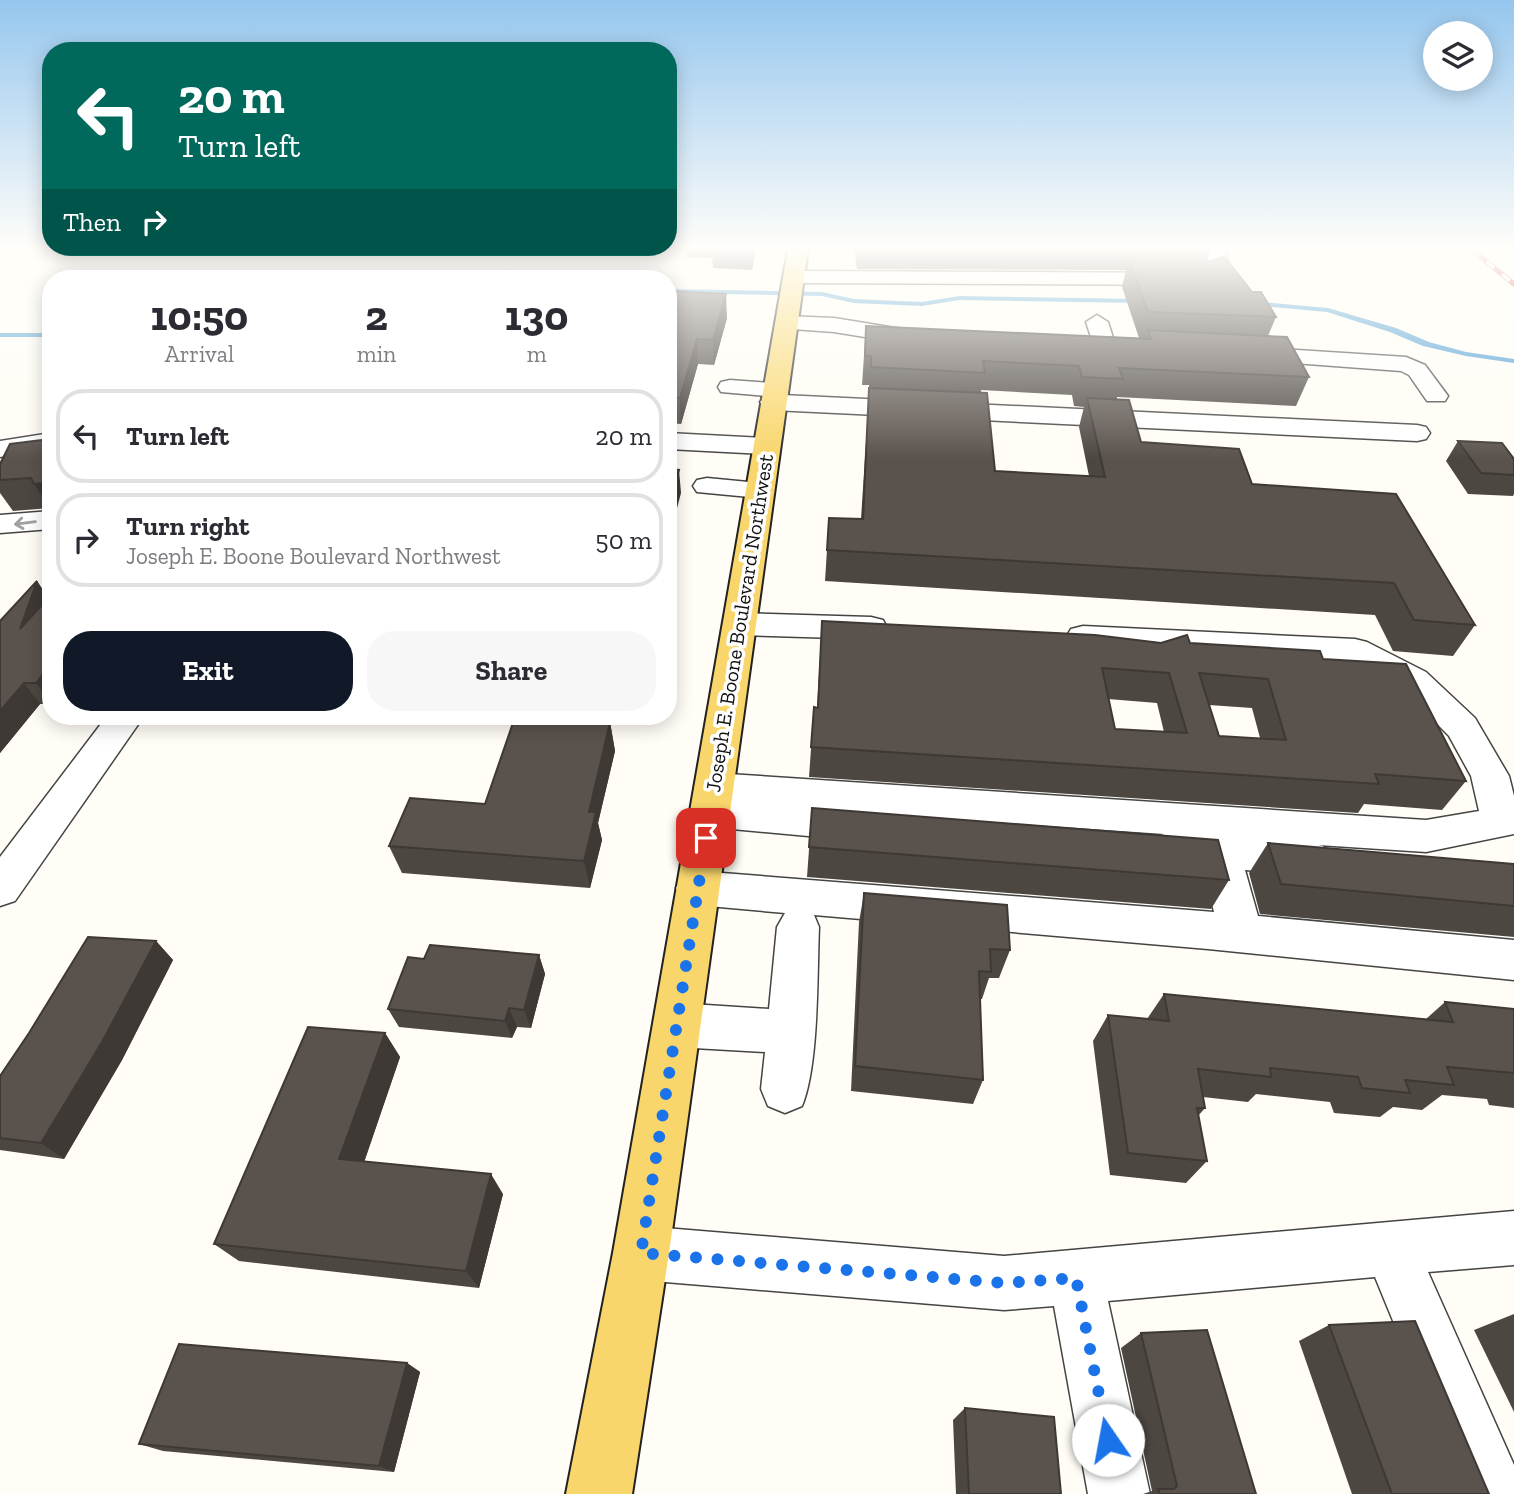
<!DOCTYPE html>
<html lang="en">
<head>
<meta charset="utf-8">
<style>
	body { margin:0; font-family:"Zilla Slab",serif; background:#f7f7f7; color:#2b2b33; height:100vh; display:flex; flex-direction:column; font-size:26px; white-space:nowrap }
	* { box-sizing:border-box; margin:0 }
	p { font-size:23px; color:#7c7c81 }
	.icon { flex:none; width:38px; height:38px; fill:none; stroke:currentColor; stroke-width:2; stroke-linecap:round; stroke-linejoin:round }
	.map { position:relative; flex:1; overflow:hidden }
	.sheet { position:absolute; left:42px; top:270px; width:635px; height:455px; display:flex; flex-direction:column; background:#fff; border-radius:28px; box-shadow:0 4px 18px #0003 }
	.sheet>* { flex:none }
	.guide { position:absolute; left:42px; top:42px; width:635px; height:214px; border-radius:28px; box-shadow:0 4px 18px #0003; background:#00695c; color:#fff; overflow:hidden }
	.tools { position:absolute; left:1423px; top:21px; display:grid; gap:14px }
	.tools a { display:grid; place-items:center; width:70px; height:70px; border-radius:50%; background:#fff; box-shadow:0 4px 18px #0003; font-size:35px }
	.pin { position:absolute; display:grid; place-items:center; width:60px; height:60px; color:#fff; margin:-30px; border-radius:14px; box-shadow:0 4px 10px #0006 }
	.me { position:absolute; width:77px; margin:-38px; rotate:348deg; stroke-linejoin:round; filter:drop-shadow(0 0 5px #0008) }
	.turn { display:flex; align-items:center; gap:24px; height:147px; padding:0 21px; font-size:32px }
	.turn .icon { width:91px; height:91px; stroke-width:2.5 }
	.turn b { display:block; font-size:49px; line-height:60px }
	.then { display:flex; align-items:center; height:66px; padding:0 21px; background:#0003; gap:14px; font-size:26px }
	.eta { display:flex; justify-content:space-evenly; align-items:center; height:119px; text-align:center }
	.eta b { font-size:42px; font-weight:800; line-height:49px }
	.action { display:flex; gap:14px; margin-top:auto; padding:14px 21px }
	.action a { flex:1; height:80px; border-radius:28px; background:#111827; color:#fff; font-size:28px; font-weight:800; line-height:80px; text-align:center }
	.action a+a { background:#f7f7f7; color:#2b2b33 }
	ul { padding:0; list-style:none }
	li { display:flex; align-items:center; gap:21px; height:94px; margin:0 14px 10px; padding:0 7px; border:4px solid #e1e1e2; border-radius:28px }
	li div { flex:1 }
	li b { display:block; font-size:26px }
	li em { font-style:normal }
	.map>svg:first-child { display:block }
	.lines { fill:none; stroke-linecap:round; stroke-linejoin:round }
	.stream { fill:#3f96cf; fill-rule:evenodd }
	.minor-casing { stroke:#444; stroke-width:3 }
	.major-casing { stroke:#222; stroke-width:4 }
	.minor { fill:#fff; fill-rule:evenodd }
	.major { fill:#f9d66b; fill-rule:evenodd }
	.rail-casing { stroke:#c4262e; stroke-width:5 }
	.rail { stroke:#fff; stroke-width:3.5; stroke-dasharray:10; stroke-linecap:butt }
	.wall { fill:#4d4742; fill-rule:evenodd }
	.shaded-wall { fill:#3f3936 }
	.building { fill:#5a524d; stroke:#3f3936; stroke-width:2; fill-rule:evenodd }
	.oneway { stroke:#a0a0a0 }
	.route { stroke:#1a73e8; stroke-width:12; stroke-dasharray:0 21.6 }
	.labels { text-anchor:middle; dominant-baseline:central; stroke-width:7; stroke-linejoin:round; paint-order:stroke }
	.street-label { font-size:21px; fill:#111; stroke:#fff }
</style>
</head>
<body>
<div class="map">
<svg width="1514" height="1494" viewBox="0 0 1514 1494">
	<rect width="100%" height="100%" fill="#fffdf5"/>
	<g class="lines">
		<g class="stream">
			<path d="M668 289 822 292 854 299 922 302 959 296 1143 299 1147 301 1143 303 959 300 922 306 854 303 822 296 668 293Z"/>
			<path d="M1249 301 1328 308 1396 328 1429 342 1466 352 1514 359V363L1466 356 1423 346 1390 332 1327 312 1252 305 1248 303Z"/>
			<rect x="0" y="333" width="51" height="4"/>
		</g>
		<defs>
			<g id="minor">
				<path d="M1206 249H1226L1229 272 1226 276 1203 285 794 283 784 277 794 271 1200 273 1208 269Z"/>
				<path d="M1097 315 1108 322 1114 341 1150 344 1154 349 1150 354 1096 352 1086 322Z"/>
				<path d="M786 316 834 318 914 331 925 338 914 345 834 332 778 328 775 323Z"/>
				<path d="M1249 347 1406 357 1425 365 1448 396 1445 401H1427L1409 375 1401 371 1241 359 1237 354 1241 349Z"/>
				<path d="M730 380 785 384 788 389 782 395 1417 425 1426 427 1430 433 1426 439 1417 441 773 410 764 407 760 402 767 396 721 392 718 387 721 382Z"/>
				<path d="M51 433V449L0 457V441Z"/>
				<path d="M668 433 766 438 775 440 779 446 775 452 766 454 668 449Z"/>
				<path d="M707 478 770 484 774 490 770 496 760 498 697 492 693 486 697 480Z"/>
				<path d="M51 511V529L0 533V515Z"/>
				<path d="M739 613 871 617 883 620 887 628 883 636 871 639 739 635 727 632 723 624 727 616Z"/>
				<path d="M1083 626 1355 639 1367 642 1426 672 1475 718 1509 776 1514 796V834L1426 852 1318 845 1323 846 1329 858 1323 870 1309 875 1245 870 1258 916 1514 940V980L1208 949 814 915 819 927C817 974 819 1065 802 1106L785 1113 768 1106 761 1089 765 1052 676 1047 660 1040 653 1025 660 1010 676 1003 769 1009 777 927 785 913 697 905 682 900 676 888 682 876 697 871 1214 912 1203 867 1171 864 1157 860 1151 848 1157 836 1164 834 876 814 882 825 876 836 862 841 710 827 696 823 691 812 696 801 702 799 694 788 700 778 713 773 1426 820 1479 811 1471 776 1449 736 1402 688 1349 661 1083 648 1071 645 1066 637 1071 629Z"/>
				<path d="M107 716H144L15 901 0 906V857Z"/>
				<path d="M1514 1211V1265L1428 1272 1514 1465V1494H1464L1375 1277 1108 1301 1150 1494H1088L1054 1306 1004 1310 641 1280 622 1272 614 1253 622 1234 641 1226 1004 1256Z"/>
			</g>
			<path id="major" d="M788 249H808L669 1253 632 1494H566L613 1253Z"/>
		</defs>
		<use href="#minor" class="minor-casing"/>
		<use href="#major" class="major-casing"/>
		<use href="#minor" class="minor"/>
		<use href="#major" class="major"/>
		<defs>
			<path id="rail" d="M1471 249 1514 284"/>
		</defs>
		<use href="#rail" class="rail-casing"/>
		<use href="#rail" class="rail"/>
	</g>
	<g class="wall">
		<path d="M687 249H756L752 270 713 268 712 258 687 257Z"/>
		<path d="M854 249H1210L1207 261 1252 292 1276 317 1268 336 1309 377 1296 406 1117 397V399L1141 442 1252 484 1475 625 1453 656 1393 651 1375 615 825 581 829 518 861 519 869 396V385H862L866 326 1139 338 1122 287 1126 270 857 269ZM981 390 1072 395 1074 406 1084 407 1079 427 1089 476 995 471Z"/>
		<path d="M668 291 727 318 714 365 698 364 681 424 668 423Z"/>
		<path d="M51 439V510L50 508 13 511 0 493V464Z"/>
		<path d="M1458 441 1514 459V494L1513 496 1468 494 1446 461Z"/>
		<path d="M37 581 48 598 51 595V704H40L0 753V621Z"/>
		<path d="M822 621 1161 643H1190L1323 659 1466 781 1442 810 1364 804 1358 813 809 777 814 707 817 708ZM1108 699 1157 703 1164 732 1115 729ZM1209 705 1252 708 1260 738 1219 736Z"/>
		<path d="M610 722 615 751 598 823 602 840 590 888 402 873 389 846 485 804Z"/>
		<path d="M812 808 1229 880 1211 909 807 877Z"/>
		<path d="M1268 843 1514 864V937L1260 914 1249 873Z"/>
		<path d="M864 893 1010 950 999 978H989L982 999H980L983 1080 973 1104 851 1091 859 922Z"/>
		<path d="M156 941 173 960 122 1060 64 1159 0 1150V1076Z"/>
		<path d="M539 955 545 974 531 1028 517 1027 512 1038 399 1027 388 1009 424 959Z"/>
		<path d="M1164 994 1426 1019 1445 1002 1514 1009V1108L1489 1105 1487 1099 1442 1095 1422 1110 1393 1107 1380 1117 1334 1113 1330 1102 1256 1094 1248 1102 1203 1097 1205 1108 1198 1116 1207 1161 1186 1183 1110 1175 1093 1041 1108 1015 1147 1019Z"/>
		<path d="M385 1033 400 1057 364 1162 503 1194 479 1288 239 1261 214 1244Z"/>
		<path d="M1514 1314V1412L1474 1330Z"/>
		<path d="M1329 1325 1489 1494H1352L1299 1341Z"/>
		<path d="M1141 1333 1256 1494H1143L1152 1491 1121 1348Z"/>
		<path d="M407 1363 420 1372 394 1472 163 1451 139 1444Z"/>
		<path d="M965 1408 1061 1494H956L953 1420Z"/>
	</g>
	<g class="shaded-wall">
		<path d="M753 249H756L752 270V256Z"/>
		<path d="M1206 249H1210L1204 268 1199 270Z"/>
		<path d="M726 294 727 318 714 365 713 340Z"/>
		<path d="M697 339 698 364 681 424 680 398Z"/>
		<path d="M679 470 681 493 672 527 673 541 668 560V509Z"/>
		<path d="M51 482V510L34 484Z"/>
		<path d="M37 581 51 602 20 629Z"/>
		<path d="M51 664V703L36 683Z"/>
		<path d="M24 683 40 704 0 753V711Z"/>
		<path d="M610 722 615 751 598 823 602 840 590 888 584 861 589 812Z"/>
		<path d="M156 941 173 960 122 1060 64 1159 41 1143Z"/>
		<path d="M539 955 545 974 531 1028 524 1010Z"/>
		<path d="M509 1008 517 1027 512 1038 505 1021Z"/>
		<path d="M385 1033 400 1057 358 1180 339 1159Z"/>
		<path d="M491 1174 503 1194 479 1288 466 1271Z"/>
		<path d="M407 1363 420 1372 394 1472 379 1466Z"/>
	</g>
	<g class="building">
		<path d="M713 249H753L752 256 712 254Z"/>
		<path d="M1224 256 1252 292H1261L1276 317 1148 312 1129 260 1212 261Z"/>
		<path d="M668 291 726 294 713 340 697 339 680 398 668 397Z"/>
		<path d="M866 326 1151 339 1148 330 1287 337 1309 377 1119 368 1123 379 1082 377 1079 366 983 361 985 373 871 367V356H865Z"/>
		<path d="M869 388 987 393 995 471 1105 477 1087 398 1129 400 1141 442 1239 449 1252 484 1396 494 1475 625 1414 620 1394 583 827 550 829 518 863 519Z"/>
		<path d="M51 439V482L34 484 31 478 0 480V464L10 444Z"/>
		<path d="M1458 441 1502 443 1514 459V475L1481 473Z"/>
		<path d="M668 469 679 470 668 509Z"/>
		<path d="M37 581 20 629 51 595V664L36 683H24L0 711V621Z"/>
		<path d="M822 621 1095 635 1161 643 1187 635 1190 643 1320 651 1323 659 1406 664 1466 781 1375 774 1379 784 811 747 814 707 818 708ZM1102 668 1169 673 1187 733 1115 729ZM1199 673 1268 679 1286 740 1219 736Z"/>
		<path d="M515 717 610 722 589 812H596L584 861 389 846 410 798 485 804Z"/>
		<path d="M812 808 1218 840 1229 880 809 847Z"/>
		<path d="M1268 843 1514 864V906L1281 884Z"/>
		<path d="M864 893 1007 905 1010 950 990 949 991 972 979 971 983 1080 855 1066Z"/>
		<path d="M88 937 156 941 102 1042 41 1143 0 1138V1076L29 1033Z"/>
		<path d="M430 945 539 955 524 1010 509 1008 505 1021 388 1009 408 957 424 959Z"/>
		<path d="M1164 994 1453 1022 1445 1002 1514 1009V1073L1447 1067 1454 1085 1405 1080 1410 1093 1362 1088 1358 1077 1270 1068 1271 1077 1198 1069 1205 1108H1197L1207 1161 1128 1153 1108 1015 1169 1021Z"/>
		<path d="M308 1027 385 1033 339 1159 491 1174 466 1271 214 1244Z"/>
		<path d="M1415 1321 1489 1494H1392L1329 1325Z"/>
		<path d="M1207 1330 1256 1494H1160L1158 1489H1174L1177 1486 1141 1333Z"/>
		<path d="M179 1344 407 1363 379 1466 139 1444Z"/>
		<path d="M965 1408 1054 1417 1061 1494H969Z"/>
	</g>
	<defs><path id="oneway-shaft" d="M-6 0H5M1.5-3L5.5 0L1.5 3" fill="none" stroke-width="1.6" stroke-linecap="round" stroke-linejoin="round" transform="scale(1.75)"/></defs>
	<use class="oneway" href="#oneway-shaft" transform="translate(25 523) rotate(173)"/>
	<linearGradient id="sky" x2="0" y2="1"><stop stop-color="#95c6ee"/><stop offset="0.54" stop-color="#fffefa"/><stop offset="1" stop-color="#fffefa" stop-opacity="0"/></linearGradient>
	<rect width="1514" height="459" fill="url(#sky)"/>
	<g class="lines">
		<path class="route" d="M706 838 641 1253 1004 1283 1076 1278 1108 1440"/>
	</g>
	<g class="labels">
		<g class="street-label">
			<text transform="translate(739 623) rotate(-81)">Joseph E. Boone Boulevard Northwest</text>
		</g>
	</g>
</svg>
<div class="tools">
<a><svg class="icon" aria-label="layers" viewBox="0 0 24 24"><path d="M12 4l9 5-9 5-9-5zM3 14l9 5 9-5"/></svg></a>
</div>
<div class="pin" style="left:706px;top:838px;background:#d93025"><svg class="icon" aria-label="arrive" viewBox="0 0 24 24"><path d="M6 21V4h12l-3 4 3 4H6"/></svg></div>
<svg class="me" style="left:1108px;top:1440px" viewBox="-20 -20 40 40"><circle r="19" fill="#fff"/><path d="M0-13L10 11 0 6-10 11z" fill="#1a73e8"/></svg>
<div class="guide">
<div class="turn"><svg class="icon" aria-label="left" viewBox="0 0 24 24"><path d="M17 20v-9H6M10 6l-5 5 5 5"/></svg><div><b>20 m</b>Turn left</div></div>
<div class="then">Then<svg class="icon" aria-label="right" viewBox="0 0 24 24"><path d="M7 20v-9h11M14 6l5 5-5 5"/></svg></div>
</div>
<section class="sheet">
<div class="eta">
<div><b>10:50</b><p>Arrival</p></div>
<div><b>2</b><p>min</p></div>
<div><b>130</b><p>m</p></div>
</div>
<ul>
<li><svg class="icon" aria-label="left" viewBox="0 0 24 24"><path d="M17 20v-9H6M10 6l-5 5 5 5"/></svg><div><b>Turn left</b></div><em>20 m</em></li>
<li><svg class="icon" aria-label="right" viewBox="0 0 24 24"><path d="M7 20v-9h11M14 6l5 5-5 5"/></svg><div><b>Turn right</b><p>Joseph E. Boone Boulevard Northwest</p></div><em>50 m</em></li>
</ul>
<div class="action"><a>Exit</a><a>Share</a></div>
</section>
</div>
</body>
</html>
